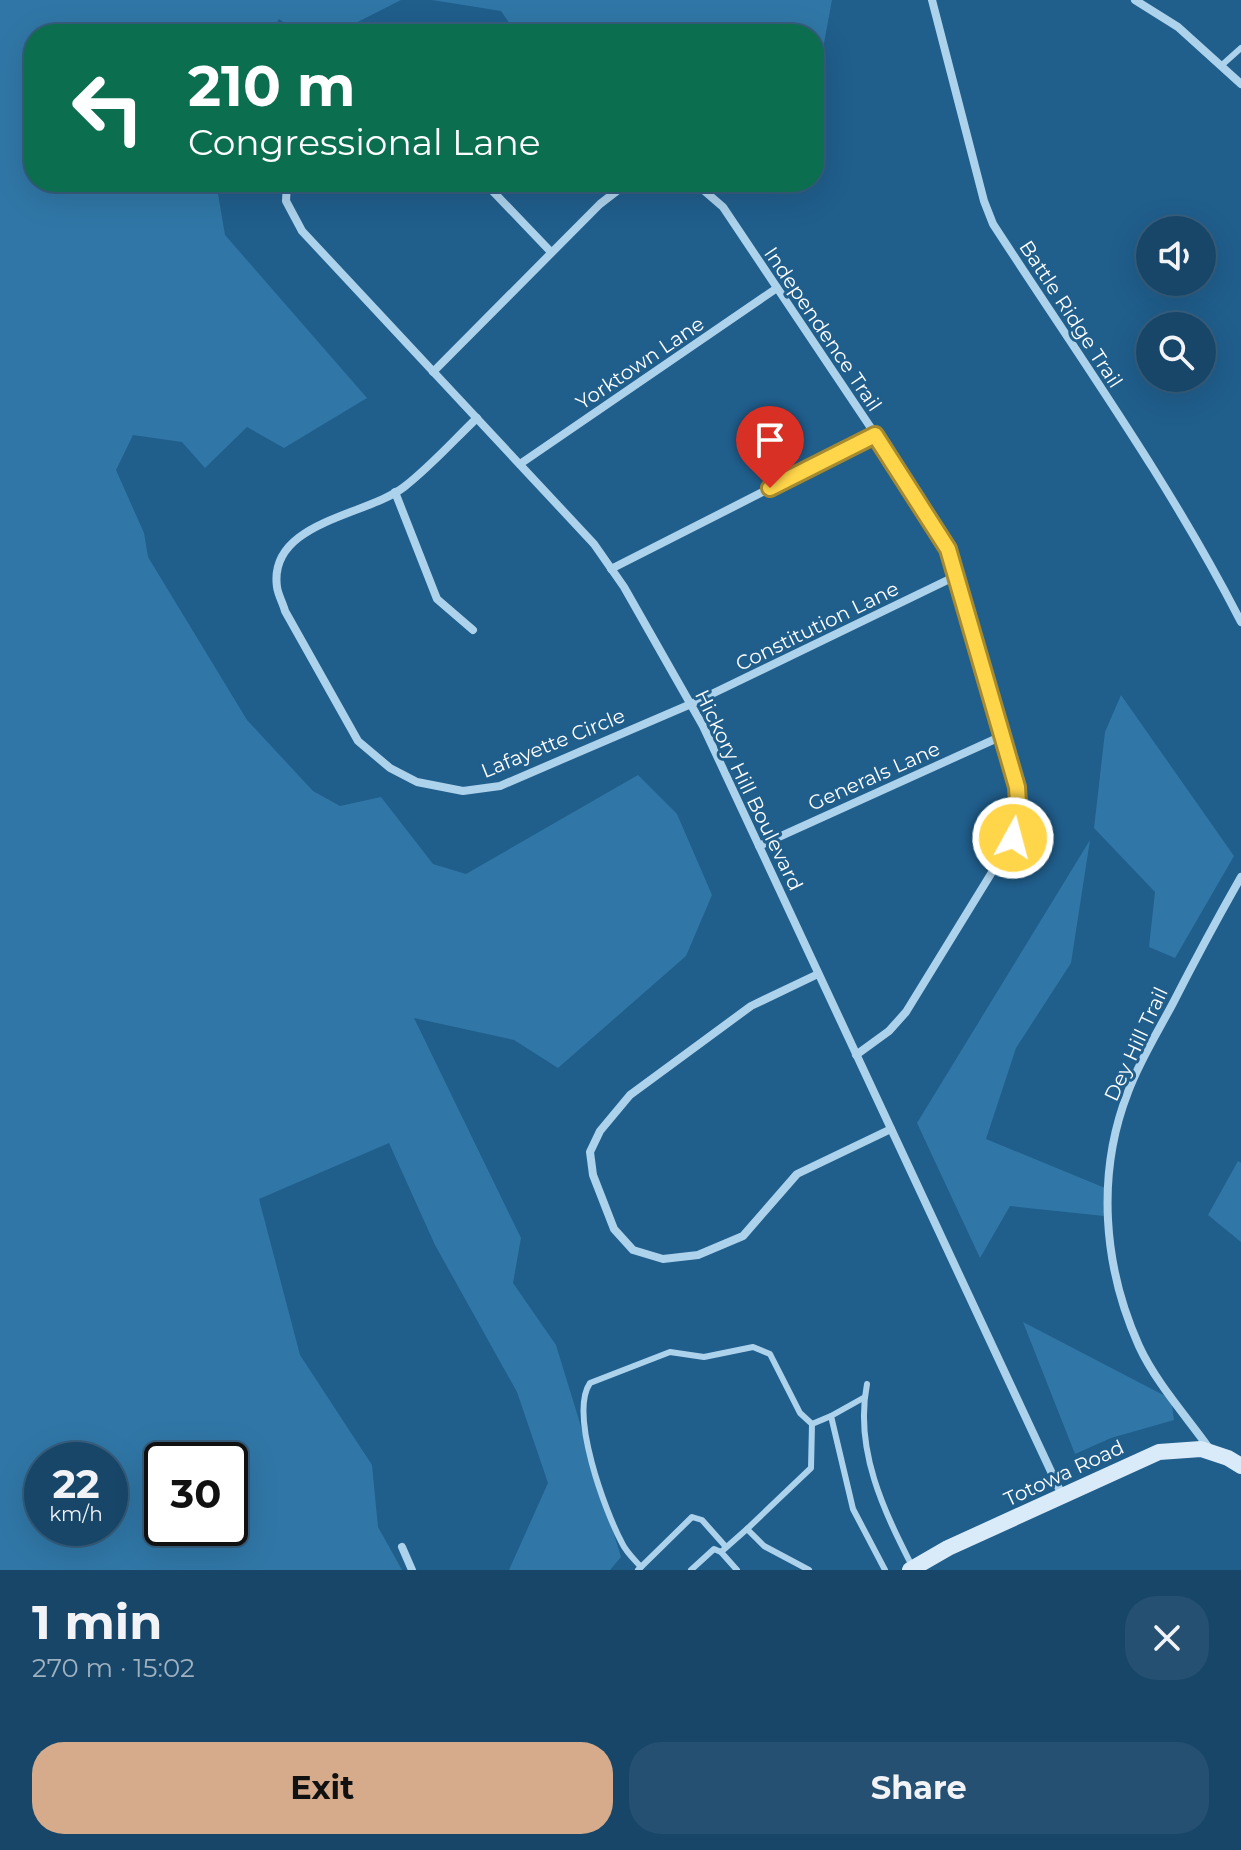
<!DOCTYPE html>
<html lang="en">
<head>
<meta charset="utf-8">
<style>
	body { margin:0; font-family:Montserrat,sans-serif; background:#255071; color:#f1f3f6; height:100vh; display:flex; flex-direction:column; font-size:30px; white-space:nowrap }
	* { box-sizing:border-box; margin:0 }
	p { font-size:26px; color:#9fb1c0 }
	.icon { flex:none; width:44px; height:44px; fill:none; stroke:currentColor; stroke-width:2; stroke-linecap:round; stroke-linejoin:round }
	.map { position:relative; height:1570px; overflow:hidden }
	.side { display:flex; flex-direction:column; background:#184669; flex:1 }
	.side>* { flex:none }
	.banner { position:absolute; left:24px; top:24px; width:800px; height:168px; border-radius:32px; box-shadow:0 8px 32px #0002,0 0 0 2px #365e7d; background:#0b6e4f; color:#fff; overflow:hidden }
	.buttons { position:absolute; left:1136px; top:216px; display:grid; gap:16px }
	.buttons a { display:grid; place-items:center; width:80px; height:80px; border-radius:50%; background:#184669; box-shadow:0 8px 32px #0002,0 0 0 2px #365e7d; font-size:40px }
	.speed { position:absolute; left:24px; top:1442px; display:flex; gap:16px; font-size:40px; font-weight:700; text-align:center }
	.speed>* { display:grid; place-content:center; width:104px; height:104px; border-radius:50%; background:#184669; box-shadow:0 8px 32px #0002,0 0 0 2px #365e7d; line-height:1 }
	.speed small { font-size:20px; font-weight:400 }
	.speed .limit { border:4px solid #111; border-radius:12px; background:#fff; color:#111 }
	.pin { position:absolute; display:grid; place-items:center; width:68px; height:68px; color:#fff; margin:-82px -34px; border-radius:50% 50% 50% 0; rotate:-45deg; box-shadow:0 0 8px #0007 }
	.pin .icon { rotate:45deg }
	.me { position:absolute; width:88px; margin:-44px; rotate:7deg; stroke-linejoin:round; filter:drop-shadow(0 0 6px #0008) }
	.turn { display:flex; align-items:center; gap:28px; height:168px; padding:0 32px; font-size:36px }
	.turn .icon { width:104px; height:104px; stroke-width:2.5 }
	.turn b { display:block; font-size:56px; line-height:68px }
	.round { display:grid; place-items:center; flex:none; width:84px; height:84px; border-radius:32px; background:#255071 }
	.overview { display:flex; align-items:center; justify-content:space-between; height:136px; padding:0 32px }
	h1 { font-size:48px; font-weight:700; line-height:60px }
	.action { display:flex; gap:16px; margin-top:auto; padding:16px 32px }
	.action a { flex:1; height:92px; border-radius:32px; background:#d6ab8b; color:#111; font-size:32px; font-weight:700; line-height:92px; text-align:center }
	.action a+a { background:#255071; color:#f1f3f6 }
	.map>svg:first-child { display:block }
	.green { fill:#3077a7; fill-rule:evenodd }
	.lines { fill:none; stroke-linecap:round; stroke-linejoin:round }
	.lane { stroke:#add2ec; stroke-width:6 }
	.street { stroke:#add2ec; stroke-width:8 }
	.secondary { stroke:#d9ebf9; stroke-width:16 }
	.route-casing { stroke:#a68a30; stroke-width:20 }
	.route { stroke:#ffd54a; stroke-width:14 }
	.labels { text-anchor:middle; dominant-baseline:central; stroke-width:6; stroke-linejoin:round; paint-order:stroke }
	.street-label { font-size:20px; fill:#fff; stroke:#205e8c }
</style>
</head>
<body>
<div class="map">
<svg width="1241" height="1570" viewBox="0 0 1241 1570">
	<rect width="100%" height="100%" fill="#205e8c"/>
	<g class="green">
		<path d="M0 0H401L334 34H300L279 19 271 34H34V182H216L225 235 367 398 284 448 247 427 205 468 182 442 133 435 116 470 144 533 148 557 247 720 313 791 340 806 381 797 433 864 466 874 638 775 677 814 712 895 686 956 558 1068 514 1040 414 1018 521 1238 513 1283 556 1345 621 1557 610 1570H509L548 1483 517 1392 435 1245 389 1143 259 1199 300 1355 372 1465 378 1527 402 1570H0ZM42 1460H110V1528H42ZM162 1460H230V1528H162Z"/>
		<path d="M432 0H832L814 97V34H517L501 11Z"/>
		<path d="M1121 695 1234 856 1175 958 1149 947 1155 892 1094 828 1105 732Z"/>
		<path d="M1090 840 1071 963 1016 1048 986 1139 1105 1188 1104 1216 1010 1206 980 1258 917 1123Z"/>
		<path d="M1238 1161 1241 1163V1242L1208 1215Z"/>
		<path d="M1023 1322 1171 1399 1174 1420 1111 1438 1075 1454Z"/>
	</g>
	<g class="lines">
		<g class="lane">
			<path d="M1222 65 1241 48"/>
			<path d="M867 1384C854 1450 884 1511 913 1568"/>
			<path d="M865 1397 831 1416 853 1509 885 1570"/>
			<path d="M641 1567C634 1559 626 1552 622 1543 605 1511 569 1414 590 1383L670 1352 704 1357 753 1347 770 1354 800 1413 812 1424"/>
			<path d="M638 1570 692 1517 702 1520 726 1547"/>
			<path d="M691 1570 714 1549 721 1552"/>
			<path d="M737 1570 721 1552 747 1529"/>
			<path d="M809 1570 764 1546 747 1529 811 1468 812 1424 831 1416"/>
		</g>
		<g class="street">
			<path d="M932 0 984 201 993 224C1078 355 1170 483 1241 622"/>
			<path d="M1135 0 1178 27 1241 84"/>
			<path d="M287 182 286 201 302 231 594 544 624 587 703 726 1062 1495"/>
			<path d="M484 182 551 252"/>
			<path d="M690 182 701 188 723 207 938 528 948 549 1017 787 1019 819 1013 838 906 1012 889 1031 856 1055"/>
			<path d="M433 372 600 204 622 187 636 182"/>
			<path d="M477 418C453 441 430 467 404 487 366 516 268 522 277 587 278 595 283 603 285 611L358 741 390 768 417 782 463 791 500 786 691 704 956 576"/>
			<path d="M520 464 777 288"/>
			<path d="M395 492 437 599 473 630"/>
			<path d="M611 569 875 435"/>
			<path d="M759 846 1002 736"/>
			<path d="M818 974 751 1006 630 1095 600 1131 590 1152 593 1175 614 1229 633 1250 663 1259 698 1255 743 1236 797 1174 891 1129"/>
			<path d="M1211 1451C1187 1417 1156 1383 1139 1346 1103 1266 1096 1174 1128 1092 1139 1062 1157 1033 1172 1005 1194 962 1217 919 1241 877"/>
			<path d="M402 1547 412 1570"/>
		</g>
		<path class="secondary" d="M910 1570 948 1548 1159 1452 1201 1449 1228 1458 1241 1466"/>
	</g>
	<g class="lines">
		<defs>
			<path id="route" d="M770 488 875 435 948 549 1017 787 1019 819 1013 838"/>
		</defs>
		<use href="#route" class="route-casing"/>
		<use href="#route" class="route"/>
	</g>
	<g class="labels">
		<g class="street-label">
			<text transform="translate(1071 314) rotate(57)">Battle Ridge Trail</text>
			<text transform="translate(823 329) rotate(56)">Independence Trail</text>
			<text transform="translate(640 363) rotate(-34)">Yorktown Lane</text>
			<text transform="translate(817 626) rotate(-26)">Constitution Lane</text>
			<text transform="translate(553 743) rotate(-22)">Lafayette Circle</text>
			<text transform="translate(874 776) rotate(-24)">Generals Lane</text>
			<text transform="translate(749 790) rotate(64)">Hickory Hill Boulevard</text>
			<text transform="translate(1136 1044) rotate(-65)">Dey Hill Trail</text>
			<text transform="translate(1064 1473) rotate(-25)">Totowa Road</text>
		</g>
	</g>
</svg>
<div class="buttons">
<a><svg class="icon" aria-label="sound" viewBox="0 0 24 24"><path d="M4 9h4l5-4v14l-5-4H4zM17 9q2 3 0 6"/></svg></a>
<a><svg class="icon" aria-label="search" viewBox="0 0 24 24"><circle cx="10" cy="10" r="6"/><path d="M15 15l6 6"/></svg></a>
</div>
<div class="speed"><div>22<small>km/h</small></div><div class="limit">30</div></div>
<div class="pin" style="left:770px;top:488px;background:#d93025"><svg class="icon" aria-label="arrive" viewBox="0 0 24 24"><path d="M6 21V4h12l-3 4 3 4H6"/></svg></div>
<svg class="me" style="left:1013px;top:838px" viewBox="-20 -20 40 40"><circle r="17" fill="#ffd54a" stroke="#fff" stroke-width="3"/><path d="M0-11L8 9 0 5-8 9z" fill="#fff"/></svg>
<div class="banner">
<div class="turn"><svg class="icon" aria-label="left" viewBox="0 0 24 24"><path d="M17 20v-9H6M10 6l-5 5 5 5"/></svg><div><b>210 m</b>Congressional Lane</div></div>
</div>
</div>
<section class="side">
<div class="overview"><div><h1>1 min</h1><p>270 m · 15:02</p></div><a class="round"><svg class="icon" aria-label="close" viewBox="0 0 24 24"><path d="M6 6l12 12M18 6L6 18"/></svg></a></div>
<div class="action"><a>Exit</a><a>Share</a></div>
</section>
</body>
</html>
